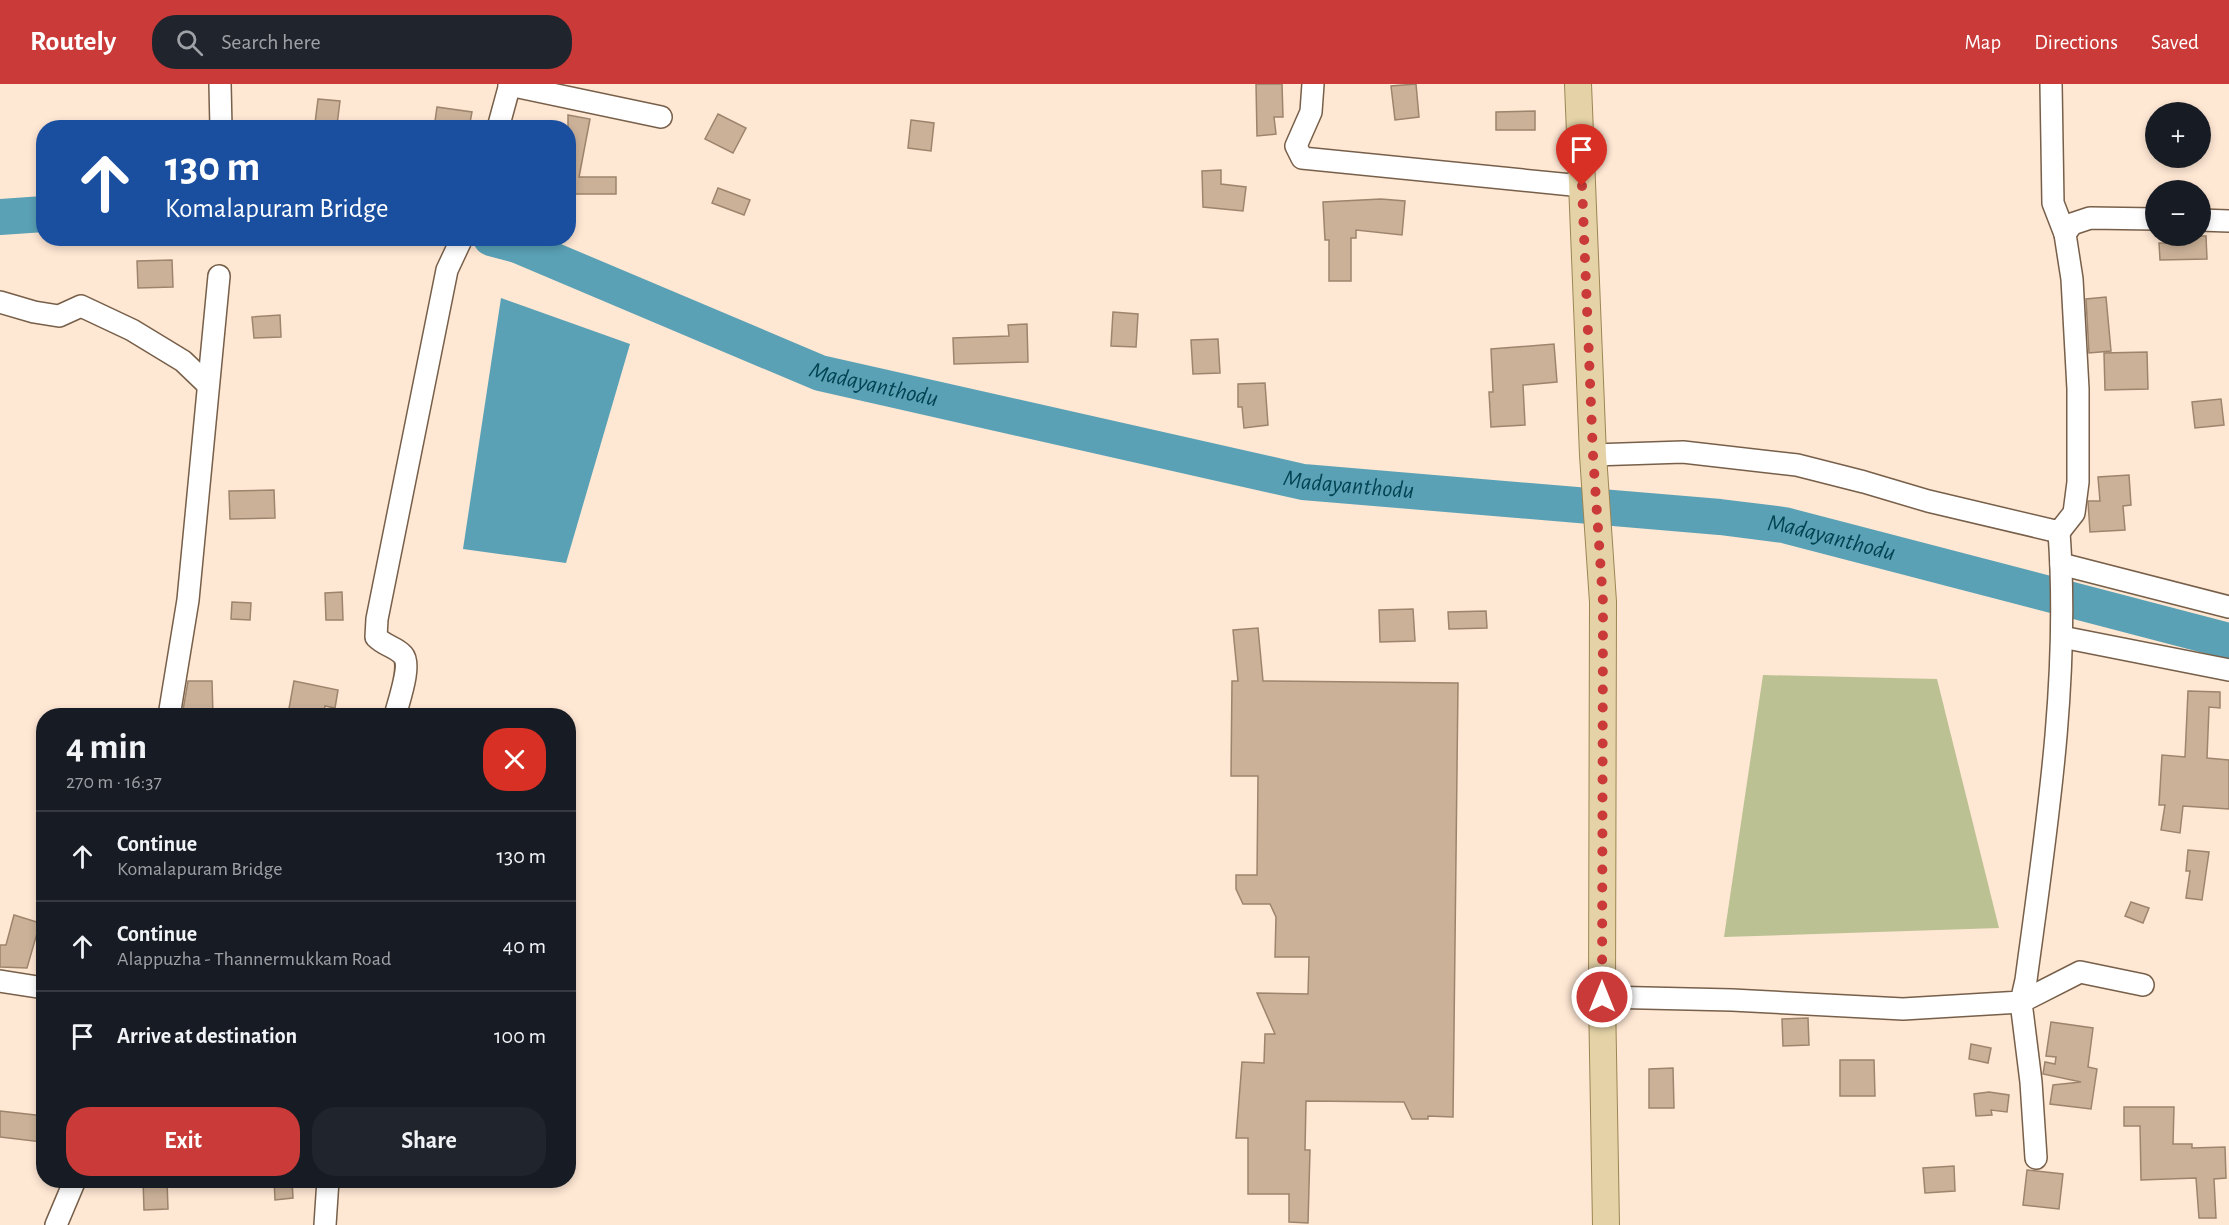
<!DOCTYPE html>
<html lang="en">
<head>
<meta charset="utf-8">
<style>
	body { margin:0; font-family:"Alegreya Sans",sans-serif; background:#20242c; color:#f1f3f6; height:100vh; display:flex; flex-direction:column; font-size:22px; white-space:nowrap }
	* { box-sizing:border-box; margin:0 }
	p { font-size:20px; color:#9ea1a6 }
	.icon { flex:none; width:33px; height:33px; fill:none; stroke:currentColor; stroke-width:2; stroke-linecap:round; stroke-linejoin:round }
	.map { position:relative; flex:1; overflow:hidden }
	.drawer { position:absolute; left:36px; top:624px; width:540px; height:480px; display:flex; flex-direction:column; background:#171b24; border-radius:24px; box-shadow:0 3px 9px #0003 }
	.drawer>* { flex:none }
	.guide { position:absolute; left:36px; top:36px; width:540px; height:126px; border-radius:24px; box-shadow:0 3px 9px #0003; background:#1a4fa0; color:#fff; overflow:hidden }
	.controls { position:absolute; left:2145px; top:18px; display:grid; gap:12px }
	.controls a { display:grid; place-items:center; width:66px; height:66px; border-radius:50%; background:#171b24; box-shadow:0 3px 9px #0003; font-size:30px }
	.pin { position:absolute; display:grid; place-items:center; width:51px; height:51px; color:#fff; margin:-62px -26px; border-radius:50% 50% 50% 0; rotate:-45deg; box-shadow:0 0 6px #0007 }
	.pin .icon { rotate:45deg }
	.me { position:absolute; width:66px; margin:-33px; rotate:0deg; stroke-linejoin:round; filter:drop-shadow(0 0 4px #0008) }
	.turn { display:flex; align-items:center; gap:21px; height:126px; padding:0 30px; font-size:27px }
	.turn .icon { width:78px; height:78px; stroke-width:2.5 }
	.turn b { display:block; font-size:42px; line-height:51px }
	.round { display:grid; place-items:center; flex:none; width:63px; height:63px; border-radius:24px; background:#20242c }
	.head { display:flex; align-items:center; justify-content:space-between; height:102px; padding:0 30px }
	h1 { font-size:36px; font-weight:700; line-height:45px }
	.button { display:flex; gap:12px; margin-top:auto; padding:12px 30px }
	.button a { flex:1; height:69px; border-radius:24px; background:#c93a38; color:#fff; font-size:24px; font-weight:700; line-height:69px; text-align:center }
	.button a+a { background:#20242c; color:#f1f3f6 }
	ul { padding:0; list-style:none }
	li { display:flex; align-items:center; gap:18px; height:90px; padding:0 30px; border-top:2px solid #363941 }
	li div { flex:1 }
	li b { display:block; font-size:22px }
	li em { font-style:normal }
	header { display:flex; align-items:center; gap:36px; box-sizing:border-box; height:84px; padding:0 30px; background:#c93a38; color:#fff }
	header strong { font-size:28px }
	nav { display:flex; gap:33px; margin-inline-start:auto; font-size:21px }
	.search { width:420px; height:54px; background:#20242c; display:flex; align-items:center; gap:15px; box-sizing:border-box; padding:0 21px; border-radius:24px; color:#9ea1a6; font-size:22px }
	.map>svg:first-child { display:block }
	.green { fill:#bbc193 }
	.water { fill:#5aa1b6 }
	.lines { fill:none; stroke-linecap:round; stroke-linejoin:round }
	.river { stroke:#5aa1b6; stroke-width:36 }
	.building { fill:#cbb198; stroke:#9d846c; stroke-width:1.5 }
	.minor-casing { stroke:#775f49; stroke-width:24 }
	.major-casing { stroke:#9c8553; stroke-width:28 }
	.minor { stroke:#fff; stroke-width:21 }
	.major { stroke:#e5d3a7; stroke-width:26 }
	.route { stroke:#c93a38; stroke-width:10; stroke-dasharray:0 18 }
	.labels { text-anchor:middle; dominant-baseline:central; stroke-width:5; stroke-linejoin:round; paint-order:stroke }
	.water-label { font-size:24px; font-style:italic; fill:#004352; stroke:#fef8f3 }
</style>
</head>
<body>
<header>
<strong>Routely</strong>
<div class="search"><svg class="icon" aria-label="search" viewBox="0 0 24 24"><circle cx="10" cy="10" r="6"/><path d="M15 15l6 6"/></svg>Search here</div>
<nav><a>Map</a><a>Directions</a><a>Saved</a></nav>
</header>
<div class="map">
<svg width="2229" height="1141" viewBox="0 0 2229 1141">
	<rect width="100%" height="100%" fill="#fee7d3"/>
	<path class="green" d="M1763 591 1937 595 1999 844 1724 853Z"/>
	<path class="water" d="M501 214 630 260 566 479 463 465Z"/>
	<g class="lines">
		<g class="river">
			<path d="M0 133 44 130"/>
			<path id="s1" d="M491 154 517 161 820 289 1303 398 1720 433 1784 441 2229 557"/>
		</g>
	</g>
	<g class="building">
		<path d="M1256 0H1282L1283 33H1274L1276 50 1257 52Z"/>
		<path d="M1416 0 1419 33 1395 36 1391 2Z"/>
		<path d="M318 15 340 17 337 41 315 39Z"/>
		<path d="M437 23 472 28 469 44H434Z"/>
		<path d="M1535 27V46H1496V28Z"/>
		<path d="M718 30 746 44 733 69 705 55Z"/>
		<path d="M568 31 590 35 579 93H616V110H568Z"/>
		<path d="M911 36 934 39 931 67 908 64Z"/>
		<path d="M1221 86V100L1246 103 1243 127 1203 123 1202 87Z"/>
		<path d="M718 104 750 116 744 131 712 119Z"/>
		<path d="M1381 115 1405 117 1402 151 1356 146V154H1351V197H1329V156H1325L1323 118Z"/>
		<path d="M2170 152H2206L2207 175 2160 176 2159 159H2170Z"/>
		<path d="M172 176 173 203 138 204 137 177Z"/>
		<path d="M2106 213 2111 267 2089 269 2086 215Z"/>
		<path d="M1113 228 1138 230 1136 263 1111 262Z"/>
		<path d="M280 231 281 253 254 254 252 233Z"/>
		<path d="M1027 240 1028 278 954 280 953 254 1009 252 1008 241Z"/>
		<path d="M1218 255 1220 289 1193 290 1191 256Z"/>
		<path d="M1554 260 1557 298 1523 301 1525 341 1491 343 1489 308H1493L1491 265Z"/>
		<path d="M2147 268 2148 305 2105 306 2104 269Z"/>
		<path d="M1265 299 1268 341 1244 344 1242 323H1238V300Z"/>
		<path d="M2221 315 2224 341 2195 344 2192 318Z"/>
		<path d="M2129 391 2131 421 2123 422 2125 446 2090 448 2088 417H2100L2098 393Z"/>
		<path d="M274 406 275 434 230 435 229 407Z"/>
		<path d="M342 508 343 536H326L325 509Z"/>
		<path d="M232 518 251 519 250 536 231 535Z"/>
		<path d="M1413 525 1415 557 1380 558 1379 526Z"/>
		<path d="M1486 527 1487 544 1449 545 1448 528Z"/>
		<path d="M1258 544 1263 597 1458 599 1453 1033 1428 1032V1035H1412L1404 1018 1306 1017 1305 1066H1310L1308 1139 1289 1138V1110H1248V1054H1236L1242 978 1264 979 1265 950H1275L1257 909 1308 910 1309 873H1275L1276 833 1270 820H1243L1236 805V791H1257L1258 692H1231L1232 597H1238L1233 546Z"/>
		<path d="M188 597H212L213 632H182Z"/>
		<path d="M294 597 338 606 335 624 325 622 323 632 288 630Z"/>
		<path d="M2188 607 2220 608V624L2209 623 2207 674 2229 676V725L2183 722 2180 749 2161 746 2165 721H2159L2162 671 2185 673Z"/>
		<path d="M2188 766 2209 768 2202 816 2186 814 2190 787H2186Z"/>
		<path d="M2131 818 2149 824 2143 839 2125 832Z"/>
		<path d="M14 831 40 839 27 884 0 883V861H6Z"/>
		<path d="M1808 934 1809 961 1783 962 1782 935Z"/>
		<path d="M2051 938 2093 944 2088 983 2097 985 2091 1025 2050 1020 2053 1001 2081 998 2043 990 2045 978 2055 980 2056 973 2046 972Z"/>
		<path d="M1971 960 1991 964 1988 979 1969 975Z"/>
		<path d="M1840 976H1874L1875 1012H1840Z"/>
		<path d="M1673 984 1674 1024H1649V985Z"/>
		<path d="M1989 1008 2009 1011 2007 1028 1991 1026 1992 1031 1976 1032 1974 1010Z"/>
		<path d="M2124 1023H2174L2173 1060H2192V1064L2225 1063 2226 1094 2214 1095 2216 1134H2199L2196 1094 2141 1096 2140 1042H2124Z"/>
		<path d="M0 1027 44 1032 42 1058 0 1053Z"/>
		<path d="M1954 1082 1955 1107 1925 1109 1923 1084Z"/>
		<path d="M2027 1086 2063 1090 2059 1125 2023 1121Z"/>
		<path d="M143 1096H167L168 1125 144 1126Z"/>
		<path d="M274 1096H292L293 1114 275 1116Z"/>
	</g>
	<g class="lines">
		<defs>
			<g id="minor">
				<path d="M220 0 221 44"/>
				<path d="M1313 0 1311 28 1296 62 1302 74 1582 102"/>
				<path d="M2051 0 2053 119 2065 150"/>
				<path d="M509 1 661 33"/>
				<path d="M498 44 510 0"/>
				<path d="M2200 136 2229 137"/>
				<path d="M0 218 34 228 59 232 81 222 132 246 183 277 207 300"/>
				<path d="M1593 371 1683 368 1797 381 1864 398 1928 417 2059 448 2074 429 2078 398V305L2072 195 2065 150 2072 140 2090 134 2156 135"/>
				<path d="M2061 480 2229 523"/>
				<path d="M2062 553 2229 586"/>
				<path d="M169 632 188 516 219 192"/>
				<path d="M395 632C398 619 412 581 403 571 396 563 385 562 376 553L377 535 447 186 462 154"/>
				<path d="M0 897 44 904"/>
				<path d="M1602 913 1732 916 1903 925 2021 918 2026 896C2046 747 2070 598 2059 448"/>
				<path d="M2036 1074 2031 998 2021 918 2080 888 2143 901"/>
				<path d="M56 1141 75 1096"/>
				<path d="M325 1141 328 1096"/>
			</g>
			<path id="major" d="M1578 0 1593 371 1603 518 1602 913 1606 1141"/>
		</defs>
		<use href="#minor" class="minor-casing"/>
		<use href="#major" class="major-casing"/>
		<use href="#minor" class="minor"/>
		<use href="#major" class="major"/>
	</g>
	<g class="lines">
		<path class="route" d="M1582 102 1593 371 1603 518 1602 913"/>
	</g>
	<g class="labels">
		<g class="water-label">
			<text stroke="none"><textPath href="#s1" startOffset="411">Madayanthodu</textPath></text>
			<text stroke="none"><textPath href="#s1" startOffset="897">Madayanthodu</textPath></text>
			<text stroke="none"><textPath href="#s1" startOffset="1383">Madayanthodu</textPath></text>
		</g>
	</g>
</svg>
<div class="controls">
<a>+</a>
<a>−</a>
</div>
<div class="pin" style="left:1582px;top:102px;background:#d93025"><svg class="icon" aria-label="arrive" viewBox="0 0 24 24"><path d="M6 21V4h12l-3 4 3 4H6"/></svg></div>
<svg class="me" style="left:1602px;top:913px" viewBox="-20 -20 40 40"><circle r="17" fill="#c93a38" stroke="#fff" stroke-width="3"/><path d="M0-11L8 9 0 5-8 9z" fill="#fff"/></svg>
<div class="guide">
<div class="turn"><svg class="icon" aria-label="ahead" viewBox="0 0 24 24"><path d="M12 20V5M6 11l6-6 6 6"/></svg><div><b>130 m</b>Komalapuram Bridge</div></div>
</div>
<section class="drawer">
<div class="head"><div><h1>4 min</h1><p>270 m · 16:37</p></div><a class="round" style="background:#d93025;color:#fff"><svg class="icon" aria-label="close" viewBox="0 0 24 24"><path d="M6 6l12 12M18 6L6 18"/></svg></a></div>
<ul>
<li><svg class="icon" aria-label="ahead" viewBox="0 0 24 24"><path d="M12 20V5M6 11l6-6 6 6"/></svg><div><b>Continue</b><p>Komalapuram Bridge</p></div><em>130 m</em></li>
<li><svg class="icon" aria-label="ahead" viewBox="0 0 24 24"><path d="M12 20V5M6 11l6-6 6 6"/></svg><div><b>Continue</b><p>Alappuzha - Thannermukkam Road</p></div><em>40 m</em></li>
<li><svg class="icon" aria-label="arrive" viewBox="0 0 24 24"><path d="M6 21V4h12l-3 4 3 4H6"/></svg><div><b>Arrive at destination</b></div><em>100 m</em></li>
</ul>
<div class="button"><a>Exit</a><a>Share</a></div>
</section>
</div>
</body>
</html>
